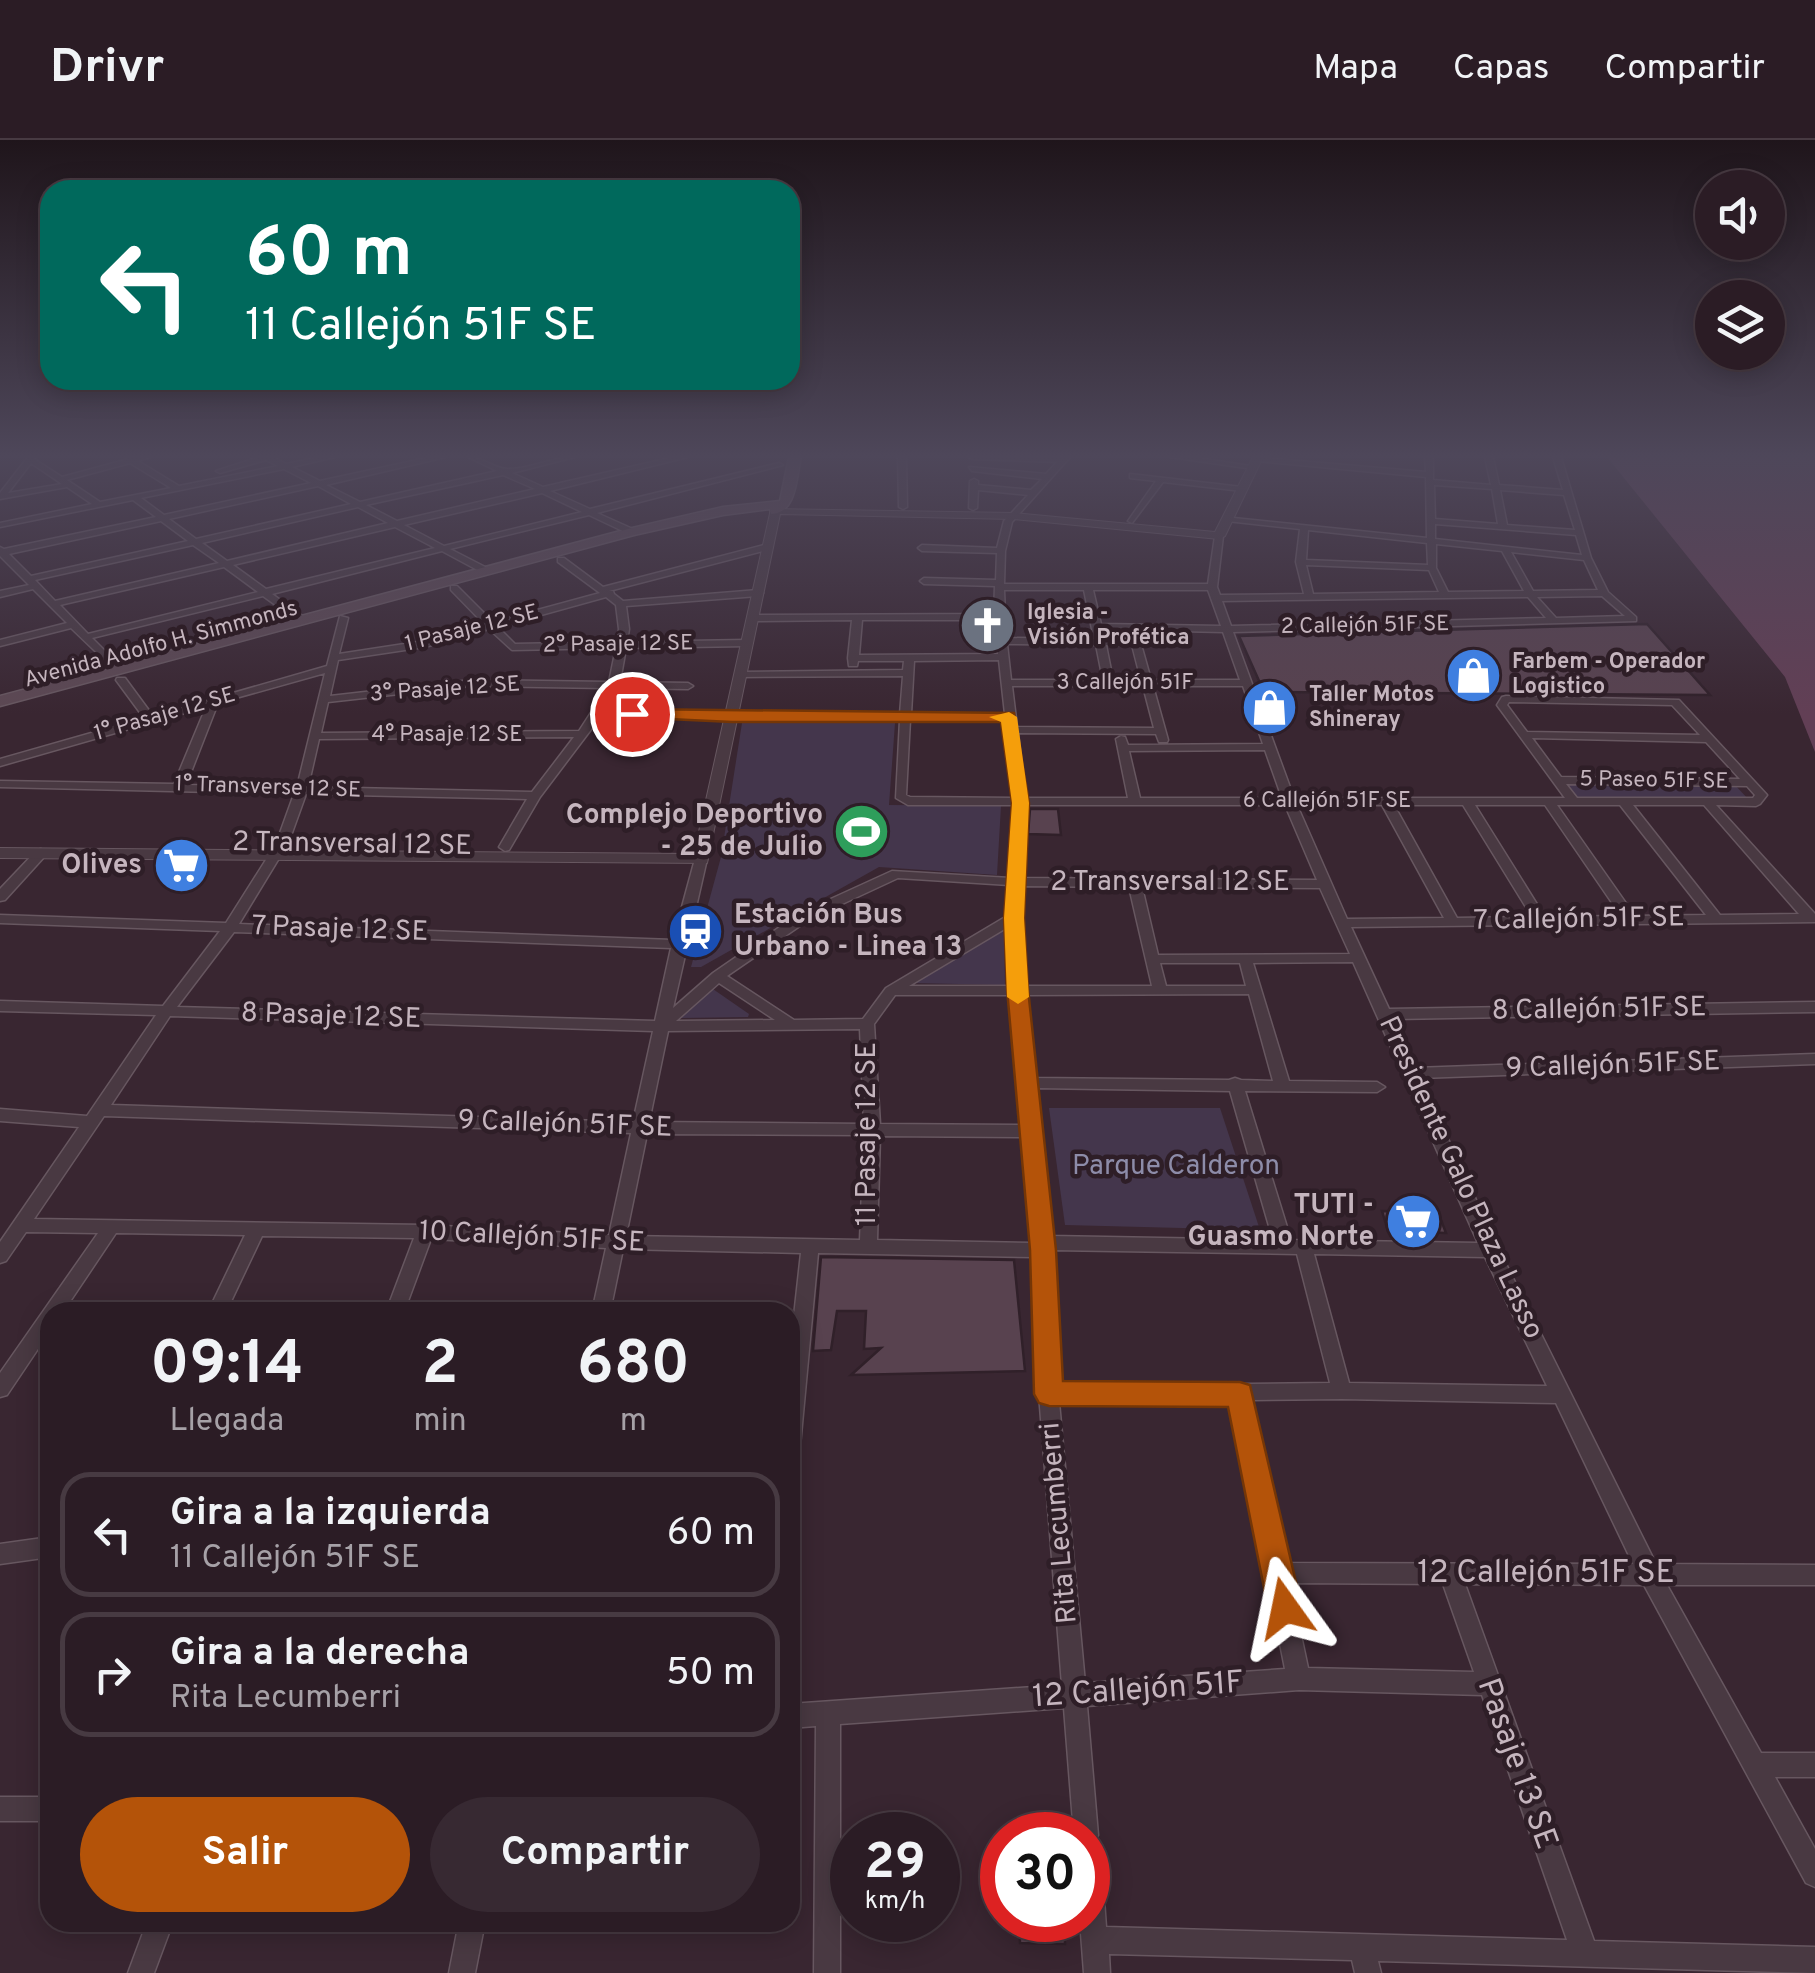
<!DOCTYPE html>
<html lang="es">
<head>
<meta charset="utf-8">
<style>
	body { margin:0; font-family:Overpass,sans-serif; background:#372932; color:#f1f3f6; height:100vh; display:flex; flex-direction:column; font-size:38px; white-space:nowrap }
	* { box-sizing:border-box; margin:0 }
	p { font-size:32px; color:#a6a1a7 }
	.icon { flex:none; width:55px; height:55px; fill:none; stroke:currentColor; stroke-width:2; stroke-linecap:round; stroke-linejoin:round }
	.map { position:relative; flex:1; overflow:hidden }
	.sheet { position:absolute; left:40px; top:1162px; width:760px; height:630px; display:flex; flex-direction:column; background:#2b1c25; border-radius:30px; box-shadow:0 5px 25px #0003,0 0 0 2px #473a42 }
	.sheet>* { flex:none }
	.guide { position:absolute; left:40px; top:40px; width:760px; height:210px; border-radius:30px; box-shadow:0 5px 25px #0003,0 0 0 2px #473a42; background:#00695c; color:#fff; overflow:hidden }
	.controls { position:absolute; left:1695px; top:30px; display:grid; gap:20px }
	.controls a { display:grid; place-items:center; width:90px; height:90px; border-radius:50%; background:#2b1c25; box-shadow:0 5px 25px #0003,0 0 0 2px #473a42; font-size:50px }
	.speed { position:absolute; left:830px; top:1672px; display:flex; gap:20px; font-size:50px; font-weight:700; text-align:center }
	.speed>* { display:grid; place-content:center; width:130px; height:130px; border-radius:50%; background:#2b1c25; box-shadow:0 5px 25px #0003,0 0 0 2px #473a42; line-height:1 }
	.speed small { font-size:25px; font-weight:400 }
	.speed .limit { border:15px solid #d22; background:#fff; color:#111 }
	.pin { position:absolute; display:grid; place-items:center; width:85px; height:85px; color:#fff; margin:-42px; border:5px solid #fff; border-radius:50%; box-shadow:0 2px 10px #0007 }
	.me { position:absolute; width:110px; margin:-55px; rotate:348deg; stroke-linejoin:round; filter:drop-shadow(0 0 8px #0008) }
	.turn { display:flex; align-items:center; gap:35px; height:210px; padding:0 40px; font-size:45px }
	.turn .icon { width:130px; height:130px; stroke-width:2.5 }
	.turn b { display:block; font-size:70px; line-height:85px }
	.eta { display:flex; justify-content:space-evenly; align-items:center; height:170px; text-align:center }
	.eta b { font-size:60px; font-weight:700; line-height:70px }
	.action { display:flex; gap:20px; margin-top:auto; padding:20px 40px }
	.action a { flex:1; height:115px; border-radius:60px; background:#b45309; color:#fff; font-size:40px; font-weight:700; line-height:115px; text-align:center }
	.action a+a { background:#372932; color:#f1f3f6 }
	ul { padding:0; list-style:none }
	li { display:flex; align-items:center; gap:30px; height:125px; margin:0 20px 15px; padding:0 20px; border:5px solid #473a42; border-radius:30px }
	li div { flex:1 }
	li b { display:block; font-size:38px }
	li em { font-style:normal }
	header { display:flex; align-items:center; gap:60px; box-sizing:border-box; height:140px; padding:0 50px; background:#2b1c25; border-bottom:2px solid #473a42 }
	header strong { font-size:48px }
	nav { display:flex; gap:55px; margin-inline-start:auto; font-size:35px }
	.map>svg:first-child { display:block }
	.green { fill:#44364c }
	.water { fill:#623f55 }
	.building { fill:#58424f; stroke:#302029; stroke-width:2.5 }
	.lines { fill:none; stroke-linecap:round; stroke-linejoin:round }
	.minor-casing { stroke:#675760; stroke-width:3 }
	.tertiary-casing { stroke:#675760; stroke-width:2 }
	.secondary-casing { stroke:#675760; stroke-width:3 }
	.minor { fill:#493942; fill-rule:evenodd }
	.tertiary { fill:#493942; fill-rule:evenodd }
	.secondary { fill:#5c4853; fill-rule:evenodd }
	.route { fill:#b45309; stroke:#753606; stroke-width:2.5 }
	.slow { fill:#f59e0b }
	.labels { text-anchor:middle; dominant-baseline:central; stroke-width:9; stroke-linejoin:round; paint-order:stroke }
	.far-poi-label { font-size:22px; font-weight:bold; fill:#c5b5be; stroke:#2e1e27; text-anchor:start }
	.far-street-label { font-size:22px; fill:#c5b5be; stroke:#2e1e27 }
	.poi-label { font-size:28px; font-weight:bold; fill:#c5b5be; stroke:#2e1e27; text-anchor:end }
	.street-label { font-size:28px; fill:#c5b5be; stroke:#2e1e27 }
	.park-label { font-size:28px; fill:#8d8ca9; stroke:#2e1e27 }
	.near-street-label { font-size:32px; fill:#c5b5be; stroke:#2e1e27 }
</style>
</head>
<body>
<header>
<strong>Drivr</strong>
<nav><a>Mapa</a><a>Capas</a><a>Compartir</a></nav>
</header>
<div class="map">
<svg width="1815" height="1833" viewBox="0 0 1815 1833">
	<rect width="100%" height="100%" fill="#392631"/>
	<g class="green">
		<path d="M742 583H895L889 665 1001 666 997 735 879 727 701 827H691L721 717Z"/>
		<path d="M1564 641 1734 644 1749 660 1579 659Z"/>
		<path d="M1004 790 1005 845 912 843Z"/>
		<path d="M710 847 749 874 748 877 681 878Z"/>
		<path d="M1049 968H1220L1260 1090 1065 1085Z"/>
	</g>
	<path class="water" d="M1607 317H1815V612L1785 537Z"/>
	<g class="building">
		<path d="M1647 484 1710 555 1264 552 1239 496Z"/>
		<path d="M1030 669H1058L1061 695 1028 694Z"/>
		<path d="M1382 1071 1438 1072 1446 1093 1388 1091Z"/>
		<path d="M821 1117 1014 1120 1025 1231 851 1235 881 1208 864 1209 866 1171H837L831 1210 813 1211Z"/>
		<path d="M1019 1780H1064L1065 1804 1020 1803Z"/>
	</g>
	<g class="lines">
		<defs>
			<g id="minor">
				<path d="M28 317H36L34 319 62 337 125 320 127 317H150L138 321 179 346 278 326 266 320 220 333 216 331 259 317H273L286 324 320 317H335L292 327 320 341 431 317H446L326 345 360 362 497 331 468 317C483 317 494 329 508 329 530 329 552 317 575 317L512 333 543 347 674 317H688L550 351 590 369 779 323 783 325 597 373 635 390V394H629L589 375 450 409 489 429V433H483L442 411 272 454 304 477V481H298L263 456 92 498 121 527 122 529 117 532 71 488 0 506V500L67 483 33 449 0 457V451L29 445 0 416V407L4 409 156 377 133 360 0 387V383L92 364 67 347 0 359V353ZM31 323 62 344 8 353ZM130 323 171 348 100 362 67 340ZM284 329 311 343 164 375 141 358ZM503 335 535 349 397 381 366 365ZM318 346 351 364 196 399 169 379ZM542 353 582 372 444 406 404 385ZM358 367 388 383 227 421 202 403ZM161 381 188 401 31 436 9 414ZM395 387 435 408 266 449 233 425ZM193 405 219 423 55 461 35 440ZM224 427 258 452 88 494 60 465Z"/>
				<path d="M898 317H906L907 367 903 369 899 367Z"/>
				<path d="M968 317H1070L1012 382 1005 411 1004 444H1208L1215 396 1219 393 1223 396 1217 447 1220 455 1304 454 1296 422 1300 389 1227 381H1224V377L1427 398 1426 337 1257 321 1254 317 1426 332 1425 317H1433V340L1491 345 1485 317H1493L1499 345 1563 350 1553 317H1561L1591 418 1608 452 1636 477V481L1233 492 1294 658H1565L1497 565 1502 557 1506 556 1679 560 1767 655 1760 664 1756 666 1716 665 1815 774V782L1351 787 1389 869 1815 862V872L1393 879 1415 928 1815 914V924L1420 938 1499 1110 1656 1424 1815 1425V1445H1667L1761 1613H1815V1637H1775L1815 1709V1747L1806 1743 1644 1445 1465 1444 1594 1801 1815 1807V1833L1378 1821 1381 1833H1355L1352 1820 1109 1814 1110 1833H1084L1080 1780H1088V1695H1074L1064 1568 840 1584V1833H814L816 1586 790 1588V1564L1062 1545 1039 1254 1035 1117 818 1113 800 1306 797 1312 790 1315V1212L801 1113 623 1109 610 1172H592L606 1108 431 1099 404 1172H386L414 1098 262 1096 226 1172H208L245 1095 116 1093 63 1172H50V1191L7 1255 0 1257V1233L98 1093 26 1092 6 1121 0 1123V1102L79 987 0 981V969L87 976 156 875 0 871V861L163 866 220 791 0 783V775L226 783 269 715 275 711 281 715 239 784 673 800 695 719 701 715 707 719 673 868 713 833 800 773 892 731 1010 738 1014 665H908L896 658 900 580H732L602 575 540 657 509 710 505 711 499 707 527 659 306 654 288 704 282 708 276 704 294 654 0 647V641L174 644 206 567 0 626V619L144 578 116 540 117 538H125L153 576 327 526 340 476 348 478 339 514 424 501 485 485 451 450V446H457L493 482 600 453 558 422V418H564L603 447 768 404 772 407 771 409 609 451H613L614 454 623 461 758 450 763 453 758 456 626 466 629 489 627 502 747 500 752 503 747 506 626 508 620 542 688 543 693 546 688 549 617 548 606 569 732 574H900L903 536 737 537 736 535 741 532 903 530 904 521H858L857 526H849L848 518 852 480 753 481 748 478 753 475 994 474 995 446 924 444 920 441 924 438 996 440 997 413 922 411 918 408 922 405 997 408 1004 381 1028 355 978 350 977 368 973 370 969 368 970 341 974 339 978 341V345L1031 350 1042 339 972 331 969 327 1046 334 1057 322 972 319ZM1434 345 1492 349 1498 384 1435 379ZM1500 350 1564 355 1575 390 1507 385ZM1435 384 1576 395 1582 415 1435 399ZM1308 390 1427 403 1428 425 1306 420ZM1436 404 1502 411 1524 451 1448 452 1436 428ZM1511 412 1584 420 1598 450 1533 451ZM1306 425 1429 430 1439 452 1313 454ZM1004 450H1084L1094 499 1006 498ZM1093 450H1208L1221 486 1101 484ZM1602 456 1625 476 1556 478 1537 457ZM606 457 616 465 619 489 617 502 515 504 498 487ZM1528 457 1546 478 1231 486 1222 461ZM862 480H995L998 514 859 515ZM489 489 512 510 616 508 609 542 471 540 330 556 338 520 425 507ZM1102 490H1129L1130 499H1104ZM1137 490 1223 492 1240 540H1151ZM1007 504 1096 505 1103 540H1011ZM1106 505H1132L1141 540H1113ZM999 520 1005 574H911L914 521ZM325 533 297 647 186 645 218 563ZM471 546 607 548 579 591 321 593 328 562ZM1012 546H1143L1154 588 1017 587ZM1153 546H1243L1263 604 1128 605 1125 597 1121 596 1116 599 1128 658H1025L1018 593 1156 594 1159 602H1167L1168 600ZM1509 562 1672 565 1700 595 1527 592 1507 565ZM910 580H1005L1014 658 910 657 906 655ZM574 597 532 652 308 647 319 599ZM1532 598 1706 602 1740 639 1561 637ZM1265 610 1282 658H1140L1129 611ZM1566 644 1747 646 1755 655 1753 658H1577ZM1026 665H1285L1317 740 1022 738ZM1297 665H1382L1444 778 1347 779ZM1394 665H1463L1532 777 1457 778ZM1475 665H1545L1621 776 1545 777ZM1557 665H1620L1706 775 1635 776ZM1633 665H1704L1799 774 1720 775ZM898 738 1009 745 1007 776 886 848 863 879 794 880 727 836 810 779ZM1022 746 1129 747 1152 846H1024L1021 778ZM1142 747 1320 748 1350 814 1158 815ZM1008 787 1010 846H909ZM234 792 671 808 655 881 177 867ZM1353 822 1478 1103 1291 1100 1245 951 1377 952 1385 947 1377 942 1289 941 1253 823ZM1160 823H1240L1246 846H1166ZM719 843 775 880 676 881ZM1249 854 1273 941 1241 940 1235 938 1229 940 1033 938 1025 855ZM895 855H1011L1023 985 880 984 874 884ZM170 876 653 891 633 982 111 965ZM860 889 864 984 649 982 668 891ZM1035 948 1230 951 1273 1100 1050 1096ZM104 976 631 993 609 1095 425 1085 34 1079ZM647 994 864 995 860 1100 626 1096ZM880 996 1024 997 1033 1103 877 1100ZM1052 1110 1297 1114 1330 1243 1058 1246ZM1314 1114 1485 1117 1547 1246 1349 1243ZM1342 1259 1556 1263 1633 1424 1286 1423 1251 1260ZM1232 1260 1285 1529 1085 1543 1059 1262ZM1290 1443 1443 1444 1474 1532 1308 1528ZM1299 1550 1482 1555 1567 1800 1106 1787 1101 1718 1097 1709 1089 1706 1095 1704 1098 1695 1087 1566Z"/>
				<path d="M1170 317H1192L1257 327 1253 329Z"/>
				<path d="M1130 334 1242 347 1246 349 1242 351 1163 342 1132 383 1128 381 1156 341 1130 338Z"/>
				<path d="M41 709 47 713 45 716 5 760 0 761V749L37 710Z"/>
				<path d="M50 1397V1417L0 1424V1404Z"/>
				<rect x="0" y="1657" width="50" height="24"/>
				<path d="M147 1782H173L154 1833H128Z"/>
				<path d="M459 1782H485L475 1833H449Z"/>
			</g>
			<path id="tertiary" d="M1253 317H1263L1225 396 1219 399 1013 379 780 374 707 723 0 718V708L694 714 771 369 1013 373 1215 392Z"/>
			<path id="secondary" d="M789 317H801C796 338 797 373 771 374L770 369 723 375 634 395 0 566V556L628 389 723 367 780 361Z"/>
		</defs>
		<use href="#minor" class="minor-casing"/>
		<use href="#tertiary" class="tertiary-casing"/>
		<use href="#secondary" class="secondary-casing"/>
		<use href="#minor" class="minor"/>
		<use href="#tertiary" class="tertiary"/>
		<use href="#secondary" class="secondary"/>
	</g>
	<linearGradient id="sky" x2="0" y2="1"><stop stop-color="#1f151b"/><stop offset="0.55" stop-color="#4e475a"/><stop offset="1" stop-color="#4e475a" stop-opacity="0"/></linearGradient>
	<rect width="1815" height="574" fill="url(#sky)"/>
	<path class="route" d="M632 569 1014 573 1029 663 1024 778 1028 849 1056 1110 1063 1241 1240 1242 1250 1245 1302 1468 1297 1480 1285 1485 1273 1480 1268 1468 1228 1267 1049 1266 1039 1263 1034 1254 1030 1110 1007 849 1004 778 1012 663 1001 582H732L626 577 624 574Z"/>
	<path class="slow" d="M1009 572 1017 577 1029 663 1024 778 1029 857 1018 864 1007 857 1004 778 1012 663 1001 582 989 577Z"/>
	<defs>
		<symbol id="church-disc" viewBox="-11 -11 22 22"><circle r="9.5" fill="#6b7280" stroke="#2e1e27"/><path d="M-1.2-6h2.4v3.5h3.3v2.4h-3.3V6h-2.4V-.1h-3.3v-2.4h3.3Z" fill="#fff"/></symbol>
		<symbol id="shop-disc" viewBox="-11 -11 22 22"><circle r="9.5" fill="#3f7fe0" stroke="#2e1e27"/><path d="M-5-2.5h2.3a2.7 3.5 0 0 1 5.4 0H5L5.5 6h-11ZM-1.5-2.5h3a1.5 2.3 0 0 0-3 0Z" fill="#fff"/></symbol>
		<symbol id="stadium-disc" viewBox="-11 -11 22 22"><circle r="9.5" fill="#2e9e5b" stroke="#2e1e27"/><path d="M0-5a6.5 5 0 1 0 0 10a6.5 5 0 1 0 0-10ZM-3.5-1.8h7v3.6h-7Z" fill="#fff"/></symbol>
		<symbol id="supermarket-disc" viewBox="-11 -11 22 22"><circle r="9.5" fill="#3f7fe0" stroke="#2e1e27"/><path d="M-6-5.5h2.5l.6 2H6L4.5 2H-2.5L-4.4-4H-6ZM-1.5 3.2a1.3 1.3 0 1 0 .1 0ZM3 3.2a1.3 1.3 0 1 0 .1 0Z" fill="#fff"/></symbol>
		<symbol id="station-disc" viewBox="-11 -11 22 22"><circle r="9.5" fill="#1a4fb4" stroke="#2e1e27"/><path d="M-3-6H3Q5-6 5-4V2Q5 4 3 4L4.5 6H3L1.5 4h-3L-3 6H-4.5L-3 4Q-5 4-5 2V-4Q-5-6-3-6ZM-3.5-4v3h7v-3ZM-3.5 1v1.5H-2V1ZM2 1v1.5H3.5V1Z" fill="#fff"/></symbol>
	</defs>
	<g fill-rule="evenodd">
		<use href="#church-disc" x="956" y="454" width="63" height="63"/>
		<use href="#shop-disc" x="1442" y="504" width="63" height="63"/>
		<use href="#shop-disc" x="1238" y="536" width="63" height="63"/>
		<use href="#stadium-disc" x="830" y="660" width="63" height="63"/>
		<use href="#supermarket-disc" x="150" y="694" width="63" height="63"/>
		<use href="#station-disc" x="664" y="760" width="63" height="63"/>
		<use href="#supermarket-disc" x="1382" y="1050" width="63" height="63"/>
	</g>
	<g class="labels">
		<g class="far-poi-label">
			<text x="1027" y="473">Iglesia -<tspan x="1027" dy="25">Visión Profética</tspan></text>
			<text x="1512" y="522">Farbem - Operador<tspan x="1512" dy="25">Logistico</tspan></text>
			<text x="1309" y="555">Taller Motos<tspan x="1309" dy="25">Shineray</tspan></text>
		</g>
		<g class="far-street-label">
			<text transform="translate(1365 486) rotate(-1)">2 Callejón 51F SE</text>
			<text transform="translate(472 489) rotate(-14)">1 Pasaje 12 SE</text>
			<text transform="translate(161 505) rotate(-15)">Avenida Adolfo H. Simmonds</text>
			<text transform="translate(618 505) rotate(-1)">2° Pasaje 12 SE</text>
			<text x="1125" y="543">3 Callejón 51F</text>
			<text transform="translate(445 550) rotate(-4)">3° Pasaje 12 SE</text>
			<text transform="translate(165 575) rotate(-16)">1° Pasaje 12 SE</text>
			<text x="447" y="595">4° Pasaje 12 SE</text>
			<text transform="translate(1654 641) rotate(1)">5 Paseo 51F SE</text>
			<text transform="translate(268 648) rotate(2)">1° Transverse 12 SE</text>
			<text x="1327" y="661">6 Callejón 51F SE</text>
		</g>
		<g class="poi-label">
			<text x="823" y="676">Complejo Deportivo<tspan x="823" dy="32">- 25 de Julio</tspan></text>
			<text x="142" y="726">Olives</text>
			<text x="734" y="776" text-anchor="start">Estación Bus<tspan x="734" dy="32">Urbano - Linea 13</tspan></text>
			<text x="1374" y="1066">TUTI -<tspan x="1374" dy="32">Guasmo Norte</tspan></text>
		</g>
		<g class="street-label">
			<text transform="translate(352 705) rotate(1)">2 Transversal 12 SE</text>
			<text x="1170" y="743">2 Transversal 12 SE</text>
			<text transform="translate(1579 780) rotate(-1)">7 Callejón 51F SE</text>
			<text transform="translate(340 790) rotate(2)">7 Pasaje 12 SE</text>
			<text transform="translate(1599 870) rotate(-1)">8 Callejón 51F SE</text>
			<text transform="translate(331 877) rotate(2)">8 Pasaje 12 SE</text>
			<text transform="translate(1613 926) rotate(-2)">9 Callejón 51F SE</text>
			<text transform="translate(565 985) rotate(2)">9 Callejón 51F SE</text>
			<text transform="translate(868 994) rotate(-90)">11 Pasaje 12 SE</text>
			<text transform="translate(1460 1038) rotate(65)">Presidente Galo Plaza Lasso</text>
			<text transform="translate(532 1098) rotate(3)">10 Callejón 51F SE</text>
			<text transform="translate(1060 1383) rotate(-95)">Rita Lecumberri</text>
		</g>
		<g class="park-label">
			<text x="1176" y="1027">Parque Calderon</text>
		</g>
		<g class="near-street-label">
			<text x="1546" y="1434">12 Callejón 51F SE</text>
			<text transform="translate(1138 1551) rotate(-4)">12 Callejón 51F</text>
			<text transform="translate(1516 1624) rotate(70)">Pasaje 13 SE</text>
		</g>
	</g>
</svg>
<div class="controls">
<a><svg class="icon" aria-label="sound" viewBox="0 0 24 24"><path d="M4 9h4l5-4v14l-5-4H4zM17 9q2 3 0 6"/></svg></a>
<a><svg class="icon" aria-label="layers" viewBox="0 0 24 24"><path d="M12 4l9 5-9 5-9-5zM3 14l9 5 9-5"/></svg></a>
</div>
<div class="speed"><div>29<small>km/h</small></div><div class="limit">30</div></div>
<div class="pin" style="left:632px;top:574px;background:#d93025"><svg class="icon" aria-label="arrive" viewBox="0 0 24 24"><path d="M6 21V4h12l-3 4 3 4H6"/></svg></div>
<svg class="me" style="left:1285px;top:1468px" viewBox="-20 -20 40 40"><path d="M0-17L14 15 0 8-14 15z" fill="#b45309" stroke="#fff" stroke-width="4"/></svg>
<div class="guide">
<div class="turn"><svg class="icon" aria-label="left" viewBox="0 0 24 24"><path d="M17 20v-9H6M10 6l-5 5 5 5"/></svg><div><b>60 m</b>11 Callejón 51F SE</div></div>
</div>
<section class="sheet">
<div class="eta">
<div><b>09:14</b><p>Llegada</p></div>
<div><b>2</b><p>min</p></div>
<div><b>680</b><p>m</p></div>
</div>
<ul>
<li><svg class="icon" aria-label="left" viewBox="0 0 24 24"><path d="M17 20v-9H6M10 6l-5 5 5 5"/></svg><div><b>Gira a la izquierda</b><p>11 Callejón 51F SE</p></div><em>60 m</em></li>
<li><svg class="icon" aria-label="right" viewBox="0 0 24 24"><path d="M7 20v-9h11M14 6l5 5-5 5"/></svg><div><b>Gira a la derecha</b><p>Rita Lecumberri</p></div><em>50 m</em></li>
</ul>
<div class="action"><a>Salir</a><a>Compartir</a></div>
</section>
</div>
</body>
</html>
